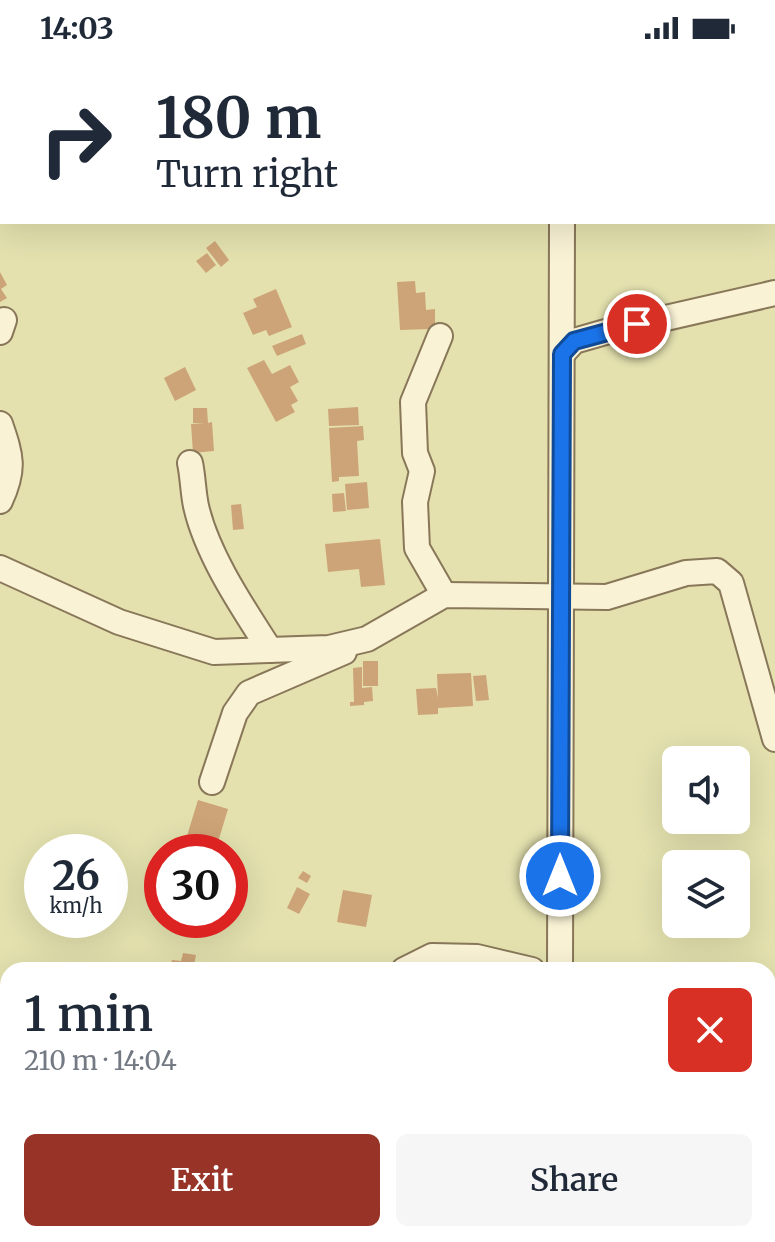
<!DOCTYPE html>
<html lang="en">
<head>
<meta charset="utf-8">
<style>
	body { margin:0; font-family:Merriweather,serif; background:#f6f6f7; color:#1f2937; height:100vh; display:flex; flex-direction:column; font-size:30px; white-space:nowrap }
	* { box-sizing:border-box; margin:0 }
	p { font-size:26px; color:#747a83 }
	.icon { flex:none; width:44px; height:44px; fill:none; stroke:currentColor; stroke-width:2; stroke-linecap:round; stroke-linejoin:round }
	.map { position:relative; flex:1; overflow:hidden }
	.side { position:absolute; left:0px; top:906px; width:776px; height:280px; display:flex; flex-direction:column; background:#fff; border-radius:24px 24px 0 0; box-shadow:0 8px 32px #0002 }
	.side>* { flex:none }
	.banner { position:absolute; left:0px; top:0px; width:776px; height:168px; box-shadow:0 8px 32px #0002; background:#fff; color:#1f2937; overflow:hidden }
	.controls { position:absolute; left:662px; top:690px; display:grid; gap:16px }
	.controls a { display:grid; place-items:center; width:88px; height:88px; border-radius:12px; background:#fff; box-shadow:0 8px 32px #0002; font-size:40px }
	.speed { position:absolute; left:24px; top:778px; display:flex; gap:16px; font-size:40px; font-weight:700; text-align:center }
	.speed>* { display:grid; place-content:center; width:104px; height:104px; border-radius:50%; background:#fff; box-shadow:0 8px 32px #0002; line-height:1 }
	.speed small { font-size:20px; font-weight:400 }
	.speed .limit { border:12px solid #d22; background:#fff; color:#111 }
	.pin { position:absolute; display:grid; place-items:center; width:68px; height:68px; color:#fff; margin:-34px; border:4px solid #fff; border-radius:50%; box-shadow:0 2px 8px #0007 }
	.me { position:absolute; width:88px; margin:-44px; rotate:0deg; stroke-linejoin:round; filter:drop-shadow(0 0 6px #0008) }
	.turn { display:flex; align-items:center; gap:28px; height:168px; padding:0 24px; font-size:36px }
	.turn .icon { width:104px; height:104px; stroke-width:2.5 }
	.turn b { display:block; font-size:56px; line-height:68px }
	.round { display:grid; place-items:center; flex:none; width:84px; height:84px; border-radius:12px; background:#f6f6f7 }
	.headline { display:flex; align-items:center; justify-content:space-between; height:136px; padding:0 24px }
	h1 { font-size:48px; font-weight:600; line-height:60px }
	.button { display:flex; gap:16px; margin-top:auto; padding:16px 24px }
	.button a { flex:1; height:92px; border-radius:12px; background:#983328; color:#fff; font-size:32px; font-weight:600; line-height:92px; text-align:center }
	.button a+a { background:#f6f6f7; color:#1f2937 }
	.status { display:flex; justify-content:space-between; align-items:center; height:56px; padding:0 40px; background:#fff; direction:ltr }
	.status svg { height:22px; fill:currentColor }
	.map>svg:first-child { display:block }
	.farmland { fill:#e4e1af; fill-rule:evenodd }
	.building { fill:#cda477 }
	.lines { fill:none; stroke-linecap:round; stroke-linejoin:round }
	.minor-casing { stroke:#887759; stroke-width:28 }
	.minor { stroke:#f9f2d5; stroke-width:24 }
	.route-casing { stroke:#114b97; stroke-width:20 }
	.route { stroke:#1a73e8; stroke-width:14 }
</style>
</head>
<body>
<div class="status"><b>14:03</b><svg viewBox="0 0 49 12"><path d="M0 12V9h3v3zM5 12V6h3v6zM10 12V3h3v9zM15 12V0h3v12zM26 1h20v11H26zM47 4h2v5h-2z"/></svg></div>
<div class="map">
<svg width="775" height="1186" viewBox="0 0 775 1186">
	<rect width="100%" height="100%" fill="#eee6c2"/>
	<path class="farmland" d="M0 0H775V1186H0ZM2 2H774V166H2ZM676 704H736V764H676ZM42 796H110V864H42ZM162 796H230V864H162ZM676 808H736V868H676ZM8 914H768V1178H8Z"/>
	<g class="building">
		<path d="M215 185 229 204 221 211 206 192Z"/>
		<path d="M207 197 216 209 206 217 196 205Z"/>
		<path d="M0 216 7 229 1 233 7 242 0 246Z"/>
		<path d="M415 225 416 237 425 236 426 254 435 253V269H431V273L400 274 397 226Z"/>
		<path d="M276 233 292 271 269 280 266 274 253 279 243 257 257 251 253 243Z"/>
		<path d="M302 278 306 288 277 300 272 290Z"/>
		<path d="M264 304 272 318 290 309 299 326 290 331 298 345 291 349 295 356 276 366 247 312Z"/>
		<path d="M185 311 196 334 175 345 164 322Z"/>
		<path d="M358 351 359 369 329 370 328 353Z"/>
		<path d="M193 352H207L208 367 212 366 214 395 193 397 191 368 205 367H193Z"/>
		<path d="M363 370 364 384 357 385 359 420 339 421V425L332 426 329 372Z"/>
		<path d="M367 426 369 452 347 454 345 428Z"/>
		<path d="M344 437 346 455 333 456 332 438Z"/>
		<path d="M241 448 244 473 233 474 231 449Z"/>
		<path d="M380 483 385 529 361 531 359 513 328 516 325 488Z"/>
		<rect x="363" y="605" width="15" height="25"/>
		<path d="M362 611V632L372 631 373 645 364 646V649L350 650V646H354L353 612Z"/>
		<path d="M471 617 473 650 438 652V658L418 659 416 633 436 632 438 642 437 618Z"/>
		<path d="M486 619 489 644 476 645 473 620Z"/>
		<path d="M198 744 228 753 215 796H182Z"/>
		<path d="M303 815 311 820 307 827 298 822Z"/>
		<path d="M297 831 310 838 299 858 287 852Z"/>
		<path d="M343 834 372 839 366 871 337 866Z"/>
		<path d="M183 897 196 899 193 914H170L172 904 181 905Z"/>
		<path d="M4 1021 8 1024V1054L0 1050V1029Z"/>
		<path d="M503 1178H526L527 1186H505Z"/>
	</g>
	<g class="lines">
		<defs>
			<g id="minor">
				<path d="M349 2 351 0"/>
				<path d="M458 2 461 0"/>
				<path d="M563 2V0"/>
				<path d="M0 276 4 264"/>
				<path d="M440 280 413 346 415 397 422 415 415 446 417 492 444 539"/>
				<path d="M562 298 574 285 609 275 775 237"/>
				<path d="M0 368C11 400 15 413 0 445"/>
				<path d="M190 407C193 421 193 436 196 450 207 499 243 552 270 594"/>
				<path d="M0 512 119 566 214 596 329 592 367 583 444 539 607 541 686 517 717 515 731 527 775 683"/>
				<path d="M212 726 235 657 249 637 344 596"/>
				<path d="M404 914 432 900 477 901 532 914"/>
				<path d="M560 914 562 166"/>
				<path d="M564 1178 565 1186"/>
			</g>
		</defs>
		<use href="#minor" class="minor-casing"/>
		<use href="#minor" class="minor"/>
	</g>
	<g class="lines">
		<defs>
			<path id="route" d="M560 820 562 298 574 285 637 268"/>
		</defs>
		<use href="#route" class="route-casing"/>
		<use href="#route" class="route"/>
	</g>
</svg>
<div class="controls">
<a><svg class="icon" aria-label="sound" viewBox="0 0 24 24"><path d="M4 9h4l5-4v14l-5-4H4zM17 9q2 3 0 6"/></svg></a>
<a><svg class="icon" aria-label="layers" viewBox="0 0 24 24"><path d="M12 4l9 5-9 5-9-5zM3 14l9 5 9-5"/></svg></a>
</div>
<div class="speed"><div>26<small>km/h</small></div><div class="limit">30</div></div>
<div class="pin" style="left:637px;top:268px;background:#d93025"><svg class="icon" aria-label="arrive" viewBox="0 0 24 24"><path d="M6 21V4h12l-3 4 3 4H6"/></svg></div>
<svg class="me" style="left:560px;top:820px" viewBox="-20 -20 40 40"><circle r="17" fill="#1a73e8" stroke="#fff" stroke-width="3"/><path d="M0-11L8 9 0 5-8 9z" fill="#fff"/></svg>
<div class="banner">
<div class="turn"><svg class="icon" aria-label="right" viewBox="0 0 24 24"><path d="M7 20v-9h11M14 6l5 5-5 5"/></svg><div><b>180 m</b>Turn right</div></div>
</div>
<section class="side">
<div class="headline"><div><h1>1 min</h1><p>210 m · 14:04</p></div><a class="round" style="background:#d93025;color:#fff"><svg class="icon" aria-label="close" viewBox="0 0 24 24"><path d="M6 6l12 12M18 6L6 18"/></svg></a></div>
<div class="button"><a>Exit</a><a>Share</a></div>
</section>
</div>
</body>
</html>
